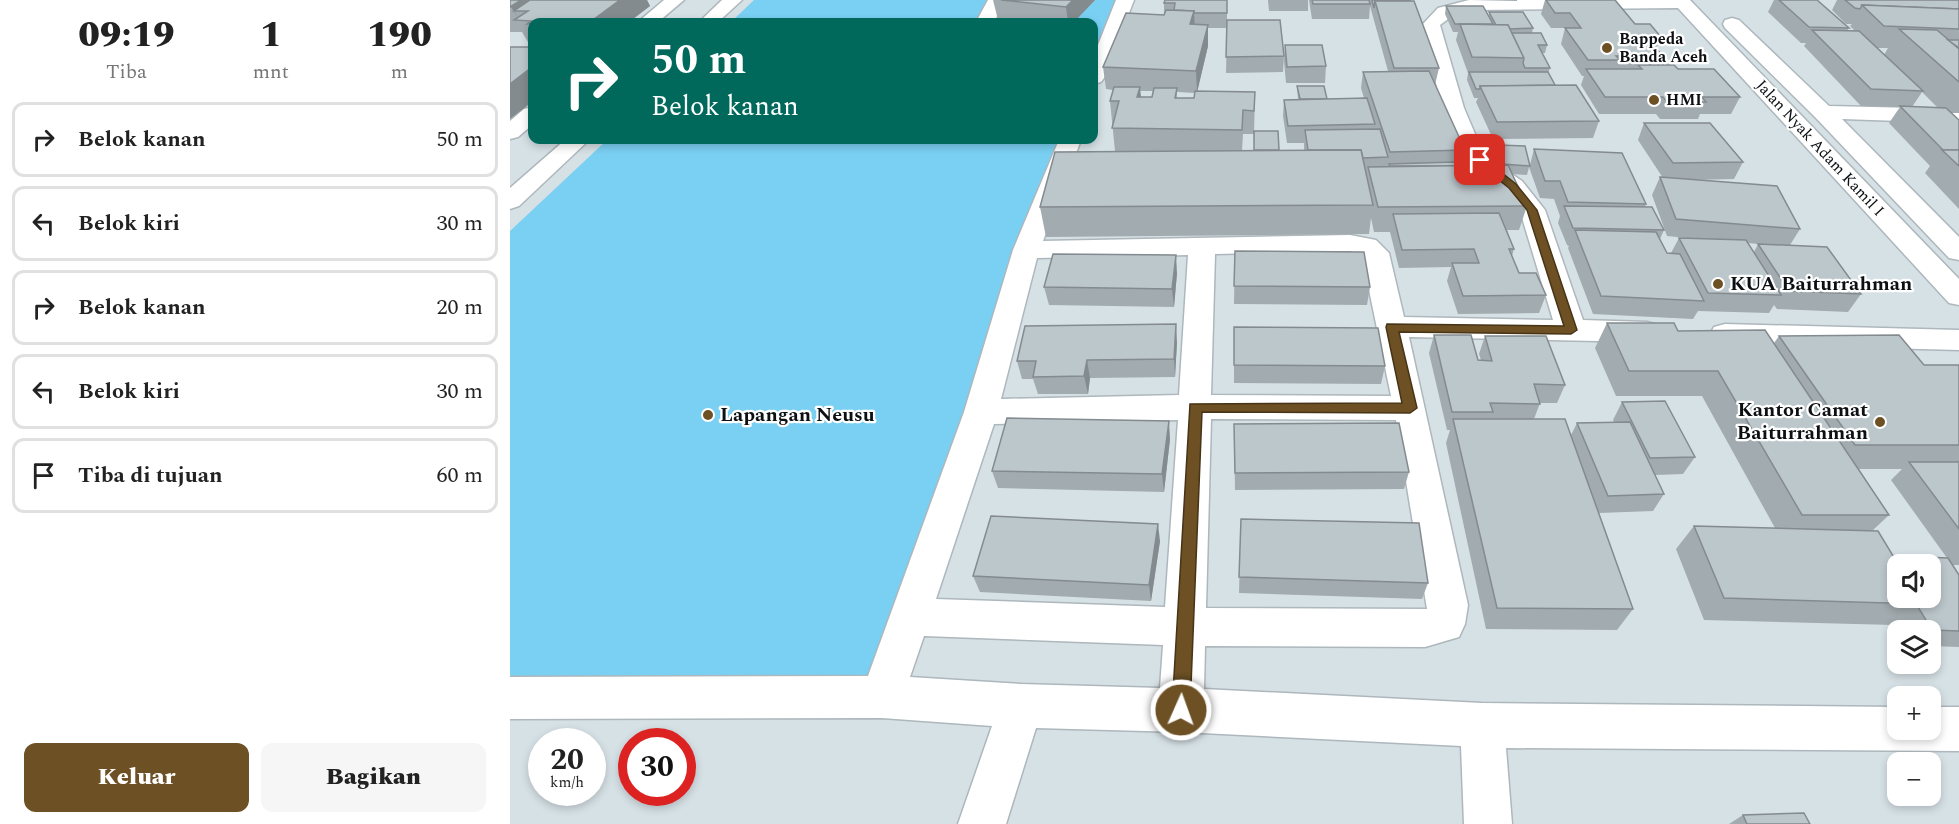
<!DOCTYPE html>
<html lang="id">
<head>
<meta charset="utf-8">
<style>
	body { margin:0; font-family:Spectral,serif; background:#f6f6f6; color:#222; height:100vh; display:flex; flex-direction:column; font-size:22px; white-space:nowrap }
	* { box-sizing:border-box; margin:0 }
	p { font-size:20px; color:#767676 }
	.icon { flex:none; width:33px; height:33px; fill:none; stroke:currentColor; stroke-width:2; stroke-linecap:round; stroke-linejoin:round }
	.map { position:relative; flex:1; overflow:hidden }
	.sheet { display:flex; flex-direction:column; background:#fff; width:510px }
	.sheet>* { flex:none }
	.guide { position:absolute; left:18px; top:18px; width:570px; height:126px; border-radius:12px; box-shadow:0 3px 9px #0003; background:#00695c; color:#fff; overflow:hidden }
	.buttons { position:absolute; left:1377px; top:554px; display:grid; gap:12px }
	.buttons a { display:grid; place-items:center; width:54px; height:54px; border-radius:12px; background:#fff; box-shadow:0 3px 9px #0003; font-size:30px }
	.speed { position:absolute; left:18px; top:728px; display:flex; gap:12px; font-size:30px; font-weight:700; text-align:center }
	.speed>* { display:grid; place-content:center; width:78px; height:78px; border-radius:50%; background:#fff; box-shadow:0 3px 9px #0003; line-height:1 }
	.speed small { font-size:15px; font-weight:400 }
	.speed .limit { border:9px solid #d22; background:#fff; color:#111 }
	.pin { position:absolute; display:grid; place-items:center; width:51px; height:51px; color:#fff; margin:-26px; border-radius:12px; box-shadow:0 3px 9px #0006 }
	.me { position:absolute; width:66px; margin:-33px; rotate:2deg; stroke-linejoin:round; filter:drop-shadow(0 0 4px #0008) }
	.turn { display:flex; align-items:center; gap:21px; height:126px; padding:0 24px; font-size:27px }
	.turn .icon { width:78px; height:78px; stroke-width:2.5 }
	.turn b { display:block; font-size:42px; line-height:51px }
	.eta { display:flex; justify-content:space-evenly; align-items:center; height:102px; text-align:center }
	.eta b { font-size:36px; font-weight:800; line-height:42px }
	.button { display:flex; gap:12px; margin-top:auto; padding:12px 24px }
	.button a { flex:1; height:69px; border-radius:12px; background:#6d5024; color:#fff; font-size:24px; font-weight:800; line-height:69px; text-align:center }
	.button a+a { background:#f6f6f6; color:#222 }
	ul { padding:0; list-style:none }
	li { display:flex; align-items:center; gap:18px; height:75px; margin:0 12px 9px; padding:0 12px; border:3px solid #e0e0e0; border-radius:12px }
	li div { flex:1 }
	li b { display:block; font-size:22px }
	li em { font-style:normal }
	main { display:flex; flex:1; min-height:0 }
	.map>svg:first-child { display:block }
	.green { fill:#7ad0f3 }
	.lines { fill:none; stroke-linecap:round; stroke-linejoin:round }
	.minor-casing { stroke:#adb7bc; stroke-width:3 }
	.minor { fill:#fff; fill-rule:evenodd }
	.wall { fill:#a2abaf; fill-rule:evenodd }
	.shaded-wall { fill:#848b8f }
	.building { fill:#bcc7cc; stroke:#848b8f; stroke-width:1.5 }
	.route { fill:#6d5024; stroke:#473417; stroke-width:1.5 }
	.poi-dot { fill:#6d5024; stroke:#fff; stroke-width:2 }
	.labels { text-anchor:middle; dominant-baseline:central; stroke-width:4.5; stroke-linejoin:round; paint-order:stroke }
	.far-poi-label { font-size:16px; font-weight:bold; fill:#0d1012; stroke:#fff; text-anchor:start }
	.far-street-label { font-size:16px; fill:#0d1012; stroke:#fff }
	.poi-label { font-size:20px; font-weight:bold; fill:#0d1012; stroke:#fff; text-anchor:start }
</style>
</head>
<body>
<main>
<section class="sheet">
<div class="eta">
<div><b>09:19</b><p>Tiba</p></div>
<div><b>1</b><p>mnt</p></div>
<div><b>190</b><p>m</p></div>
</div>
<ul>
<li><svg class="icon" aria-label="right" viewBox="0 0 24 24"><path d="M7 20v-9h11M14 6l5 5-5 5"/></svg><div><b>Belok kanan</b></div><em>50 m</em></li>
<li><svg class="icon" aria-label="left" viewBox="0 0 24 24"><path d="M17 20v-9H6M10 6l-5 5 5 5"/></svg><div><b>Belok kiri</b></div><em>30 m</em></li>
<li><svg class="icon" aria-label="right" viewBox="0 0 24 24"><path d="M7 20v-9h11M14 6l5 5-5 5"/></svg><div><b>Belok kanan</b></div><em>20 m</em></li>
<li><svg class="icon" aria-label="left" viewBox="0 0 24 24"><path d="M17 20v-9H6M10 6l-5 5 5 5"/></svg><div><b>Belok kiri</b></div><em>30 m</em></li>
<li><svg class="icon" aria-label="arrive" viewBox="0 0 24 24"><path d="M6 21V4h12l-3 4 3 4H6"/></svg><div><b>Tiba di tujuan</b></div><em>60 m</em></li>
</ul>
<div class="button"><a>Keluar</a><a>Bagikan</a></div>
</section>
<div class="map">
<svg width="1449" height="824" viewBox="0 0 1449 824">
	<rect width="100%" height="100%" fill="#d6e1e6"/>
	<g class="green">
		<path d="M244 0H611L584 80V22H221Z"/>
		<path d="M97 140H563L366 713 0 704V231Z"/>
	</g>
	<g class="lines">
		<defs>
			<g id="minor">
				<path d="M154 0H174L148 22H128Z"/>
				<path d="M212 0H232L208 22H189Z"/>
				<path d="M478 0H496L484 22H466Z"/>
				<path d="M606 0H624L594 78 591 82 584 84V55Z"/>
				<path d="M959 0H1180L1449 279V305L1439 303 1168 8 962 10 945 14 930 25 954 108 971 148 987 164 1012 181 1035 210 1073 320 1137 322 1148 325 1152 332 1148 339 1137 342 899 337 958 605 955 624 949 637 915 647 695 646 694 689 972 703 1388 707V729H1420V707H1449V751L996 748 1002 824H954L951 746 671 732 526 728 496 824H448L482 726 372 718 0 719V677L358 676 454 412 503 250 549 140H571L533 241 840 235 866 240 879 253 894 317 1043 320 1010 211 994 191 971 174 949 151 932 108 912 25 928 8ZM840 251 852 256 881 396 701 395 705 254ZM678 255 669 395 491 399 527 258ZM701 419 886 420 917 609 696 608ZM668 420 655 607 426 599 484 424ZM414 636 653 645 650 688 511 684 400 677Z"/>
				<path d="M1222 18 1229 20 1319 106 1449 109V123L1332 119 1449 237V260L1439 258 1305 117 1215 28 1213 24 1215 20Z"/>
				<path d="M22 107V125L8 137 0 139V121L14 109Z"/>
				<path d="M55 140H79L9 206 0 209V188Z"/>
				<path d="M1215 324 1449 330V350L1215 344 1204 341 1200 334 1204 327Z"/>
			</g>
		</defs>
		<use href="#minor" class="minor-casing"/>
		<use href="#minor" class="minor"/>
	</g>
	<g class="wall">
		<path d="M0 0H137L140 6 119 22H22V42H18L12 32H0Z"/>
		<path d="M483 0H585L564 22H475H504L488 20Z"/>
		<path d="M717 0V20L774 56 773 72 716 73 717 28H698V46L687 91 745 92 744 134H733L732 151 794 150V143H777L773 116 774 100 788 99 787 86 817 99 854 98 851 88 853 72 878 71 860 6 859 19H802L799 0H913H900L929 68 925 85 955 150 951 166 988 165 986 154 988 145 1020 165 1024 149 1136 204 1135 207 1154 230 1150 239 1157 253H1161L1169 238 1187 239 1157 236 1142 195 1150 177 1153 178 1128 140 1134 123 1233 162 1224 179 1180 180 1290 229 1280 245 1351 294 1338 312 1267 309 1264 305 1259 313 1188 311 1183 319 1083 314 1058 248 1059 246 1057 245 1048 223 1050 216 1044 199 1030 198 1019 167 1017 175 1002 174 1017 206 1009 230H997L1004 249 1002 256 1009 273 1036 295 1029 313 948 314 937 281 941 267 889 268 880 232H864L861 218 859 234 536 237 530 207 605 151 600 101 603 90 596 89 593 67 654 15V3ZM630 91H643L642 97H631ZM667 92 685 93 684 98H667ZM1238 243 1258 245 1248 244 1244 252Z"/>
		<path d="M758 0H798V11H759Z"/>
		<path d="M960 0H1007V1Z"/>
		<path d="M1035 0H1105L1125 24 1151 37 1146 49 1152 55 1148 65 1168 69 1230 97 1221 114H1190L1188 119H1150L1146 114H1089L1071 85 1074 76H1072L1051 44 1055 28H1041L1031 14Z"/>
		<path d="M1264 0H1307L1339 28 1337 31H1345L1340 26 1342 24H1336L1322 10 1327 0H1449V113H1441L1449 120V209L1415 173 1420 166 1379 123 1390 107 1351 106 1294 46 1296 43H1291L1258 12ZM1366 48H1378L1374 55ZM1412 92 1428 108 1402 107Z"/>
		<path d="M936 6 979 16V12L1023 28 1022 33 1037 45 1035 53H1032L1040 68 1038 73 1045 85 1089 121 1083 138 983 139 966 102 968 98H964L957 80 958 73 946 40 948 32H943L935 14Z"/>
		<path d="M775 45 816 66 815 83H776L774 61Z"/>
		<path d="M725 251 860 287 857 305 724 304Z"/>
		<path d="M667 273 664 307 539 305 534 287Z"/>
		<path d="M1097 323 1168 331 1264 343 1269 336 1414 365H1449V565H1442L1448 574 1449 573V647L1420 646V630H1392L1387 623 1384 625 1194 620 1166 549 1184 526 1265 528 1192 396H1106L1085 348ZM1349 469H1392L1381 480 1437 558 1383 556 1362 531 1379 515Z"/>
		<path d="M724 327 875 366 871 384 724 383Z"/>
		<path d="M924 335 968 360H971L969 354 975 336 1055 385 1047 403H1030L1024 419 1061 435 1067 423 1104 422 1103 420 1112 402 1185 457 1173 474 1145 475 1154 494 1143 511 1089 513 1123 609 1107 630 976 629 936 443 940 430H937L919 353Z"/>
		<path d="M667 342 665 377 580 378 578 394H528L523 379H512L507 361Z"/>
		<path d="M724 424 899 472 894 489 725 490Z"/>
		<path d="M660 439 654 492 488 488 482 471Z"/>
		<path d="M731 519 918 583 912 599 729 593Z"/>
		<path d="M650 541 641 601 470 592 463 576Z"/>
		<path d="M1233 815 1300 824H1219Z"/>
	</g>
	<g class="shaded-wall">
		<path d="M11 0H39L18 11H4L10 21 1 7Z"/>
		<path d="M110 0H137L140 6 119 22H80Z"/>
		<path d="M563 0H585L564 22H558L556 7Z"/>
		<path d="M684 11 685 32 680 24Z"/>
		<path d="M698 25V46L687 93 686 71Z"/>
		<path d="M22 67V102L0 119V84Z"/>
		<path d="M630 87 632 110 627 97Z"/>
		<path d="M666 255 667 273 664 307 662 289Z"/>
		<path d="M666 324 667 342 665 377 664 359Z"/>
		<path d="M577 360 580 378 578 394 574 376Z"/>
		<path d="M659 421 660 439 654 492 652 474Z"/>
		<path d="M648 524 650 541 641 601 639 585Z"/>
	</g>
	<g class="building">
		<path d="M0 0H11L0 7Z"/>
		<path d="M20 0H110L80 22H22V24H17L22 21 4 20 18 11H4Z"/>
		<path d="M491 0H563L556 7Z"/>
		<path d="M655 0H717V13H684V11L664 10 665 3H654Z"/>
		<path d="M802 0H859L860 4H803Z"/>
		<path d="M862 0H900V1H865L864 8Z"/>
		<path d="M1036 0H1105L1125 24H1140L1151 37H1136L1152 55 1106 56 1110 60H1078L1055 28H1071L1060 13H1045Z"/>
		<path d="M1269 0H1307L1339 28 1299 27Z"/>
		<path d="M1335 0H1449V9L1352 5 1350 9 1345 8Z"/>
		<path d="M865 1H904L929 68H884Z"/>
		<path d="M1352 5 1449 9V29L1374 26Z"/>
		<path d="M936 6H973L983 24H945Z"/>
		<path d="M656 10 684 11 680 24 698 25 686 71 593 67 616 13 654 15Z"/>
		<path d="M979 12H1013L1023 28 1000 29 998 25H986Z"/>
		<path d="M717 20H770L774 56 716 57Z"/>
		<path d="M950 24 998 25 1014 58 962 57Z"/>
		<path d="M1389 29 1427 30 1449 49V82Z"/>
		<path d="M1302 30 1349 31 1413 91 1361 89Z"/>
		<path d="M1002 33H1031L1037 45H1028L1040 68H1015L1013 63 1014 58Z"/>
		<path d="M1438 40H1449V48Z"/>
		<path d="M775 45H812L816 66 777 67Z"/>
		<path d="M0 47H22V67L0 84Z"/>
		<path d="M1128 65H1164L1168 69H1204L1230 97H1192L1196 102H1157L1153 97H1095L1076 69H1132Z"/>
		<path d="M919 71 955 150 880 152 853 72Z"/>
		<path d="M959 72H1038L1045 85 970 86V89H966Z"/>
		<path d="M1066 85 1089 121 987 122 970 86Z"/>
		<path d="M787 86H814L817 99H790Z"/>
		<path d="M604 87H630L627 97H642L644 88H667L665 98H684L685 91 745 92 744 111 733 110 732 130 602 128 609 101H600Z"/>
		<path d="M857 98 865 124 778 126 774 100Z"/>
		<path d="M1390 106 1436 108 1449 120V150H1433Z"/>
		<path d="M1134 123H1200L1233 162 1163 163Z"/>
		<path d="M870 129 878 157 853 158 851 150H798L795 130Z"/>
		<path d="M744 131H768L769 150H744Z"/>
		<path d="M988 145 1015 146 1020 166 992 164Z"/>
		<path d="M1024 149 1112 153 1136 204 1058 202 1050 181H1035Z"/>
		<path d="M851 150 863 205 530 207 545 152Z"/>
		<path d="M1432 150H1449V166Z"/>
		<path d="M945 162 946 166H880L879 164Z"/>
		<path d="M998 165 1017 206 868 207 858 167Z"/>
		<path d="M1150 177 1267 186 1290 229 1166 219Z"/>
		<path d="M1054 206 1142 207 1154 230 1063 228Z"/>
		<path d="M989 213 1004 249H999L1009 273H1026L1036 295 953 296 942 263H969L964 249 892 250 883 214Z"/>
		<path d="M1065 230 1146 232 1157 253 1170 254 1194 301 1091 296Z"/>
		<path d="M1169 238 1236 240 1271 295 1198 293Z"/>
		<path d="M1248 244 1317 247 1351 294 1279 291Z"/>
		<path d="M725 251 854 252 860 287 724 286Z"/>
		<path d="M543 254 666 255 662 289 534 287Z"/>
		<path d="M1097 323H1164L1168 331 1255 330 1379 515H1292L1208 371H1119Z"/>
		<path d="M666 324 664 359 577 360 574 376 523 377 526 361H507L515 326Z"/>
		<path d="M724 327 868 328 875 366 724 365Z"/>
		<path d="M924 335H961L968 360 982 361 975 336H1036L1055 385 1024 384 1030 404 980 403 983 412H942Z"/>
		<path d="M1389 335 1414 365H1449V445H1345L1269 336Z"/>
		<path d="M1155 401 1185 457 1140 458 1112 402Z"/>
		<path d="M497 418 659 421 652 474 482 471Z"/>
		<path d="M943 419H1055L1123 609 987 608Z"/>
		<path d="M1120 422 1154 494 1098 496 1067 423Z"/>
		<path d="M889 423 899 472 725 473 724 424Z"/>
		<path d="M1399 462H1449V529Z"/>
		<path d="M481 516 648 524 639 585 463 576Z"/>
		<path d="M731 519 909 523 918 583 729 577Z"/>
		<path d="M1184 526 1368 531 1388 564V597H1408L1412 604 1214 598Z"/>
		<path d="M1383 556 1438 558 1449 575V631L1422 630 1408 607 1412 604 1408 597H1420V564H1388Z"/>
		<path d="M1294 813 1300 824H1237L1233 815Z"/>
	</g>
	<path class="route" d="M966 158H973L1006 184 1027 210 1067 330 1061 334 889 332 907 408 900 413 692 412 680 710 678 717 671 719 665 717 662 710 680 404 892 403 876 327 877 324 1054 326 1017 210 999 188 966 162Z"/>
	<g class="poi-dot">
		<circle cx="1097" cy="48" r="6"/>
		<circle cx="1144" cy="100" r="6"/>
		<circle cx="1208" cy="284" r="6"/>
		<circle cx="198" cy="415" r="6"/>
		<circle cx="1370" cy="422" r="6"/>
	</g>
	<g class="labels">
		<g class="far-poi-label">
			<text x="1109" y="39">Bappeda<tspan x="1109" dy="18">Banda Aceh</tspan></text>
			<text x="1156" y="100">HMI</text>
		</g>
		<g class="far-street-label">
			<text transform="translate(1310 148) rotate(47)">Jalan Nyak Adam Kamil I</text>
		</g>
		<g class="poi-label">
			<text x="1220" y="284">KUA Baiturrahman</text>
			<text x="1358" y="410" text-anchor="end">Kantor Camat<tspan x="1358" dy="23">Baiturrahman</tspan></text>
			<text x="210" y="415">Lapangan Neusu</text>
		</g>
	</g>
</svg>
<div class="buttons">
<a><svg class="icon" aria-label="sound" viewBox="0 0 24 24"><path d="M4 9h4l5-4v14l-5-4H4zM17 9q2 3 0 6"/></svg></a>
<a><svg class="icon" aria-label="layers" viewBox="0 0 24 24"><path d="M12 4l9 5-9 5-9-5zM3 14l9 5 9-5"/></svg></a>
<a>+</a>
<a>−</a>
</div>
<div class="speed"><div>20<small>km/h</small></div><div class="limit">30</div></div>
<div class="pin" style="left:970px;top:160px;background:#d93025"><svg class="icon" aria-label="arrive" viewBox="0 0 24 24"><path d="M6 21V4h12l-3 4 3 4H6"/></svg></div>
<svg class="me" style="left:671px;top:710px" viewBox="-20 -20 40 40"><circle r="17" fill="#6d5024" stroke="#fff" stroke-width="3"/><path d="M0-11L8 9 0 5-8 9z" fill="#fff"/></svg>
<div class="guide">
<div class="turn"><svg class="icon" aria-label="right" viewBox="0 0 24 24"><path d="M7 20v-9h11M14 6l5 5-5 5"/></svg><div><b>50 m</b>Belok kanan</div></div>
</div>
</div>
</main>
</body>
</html>
